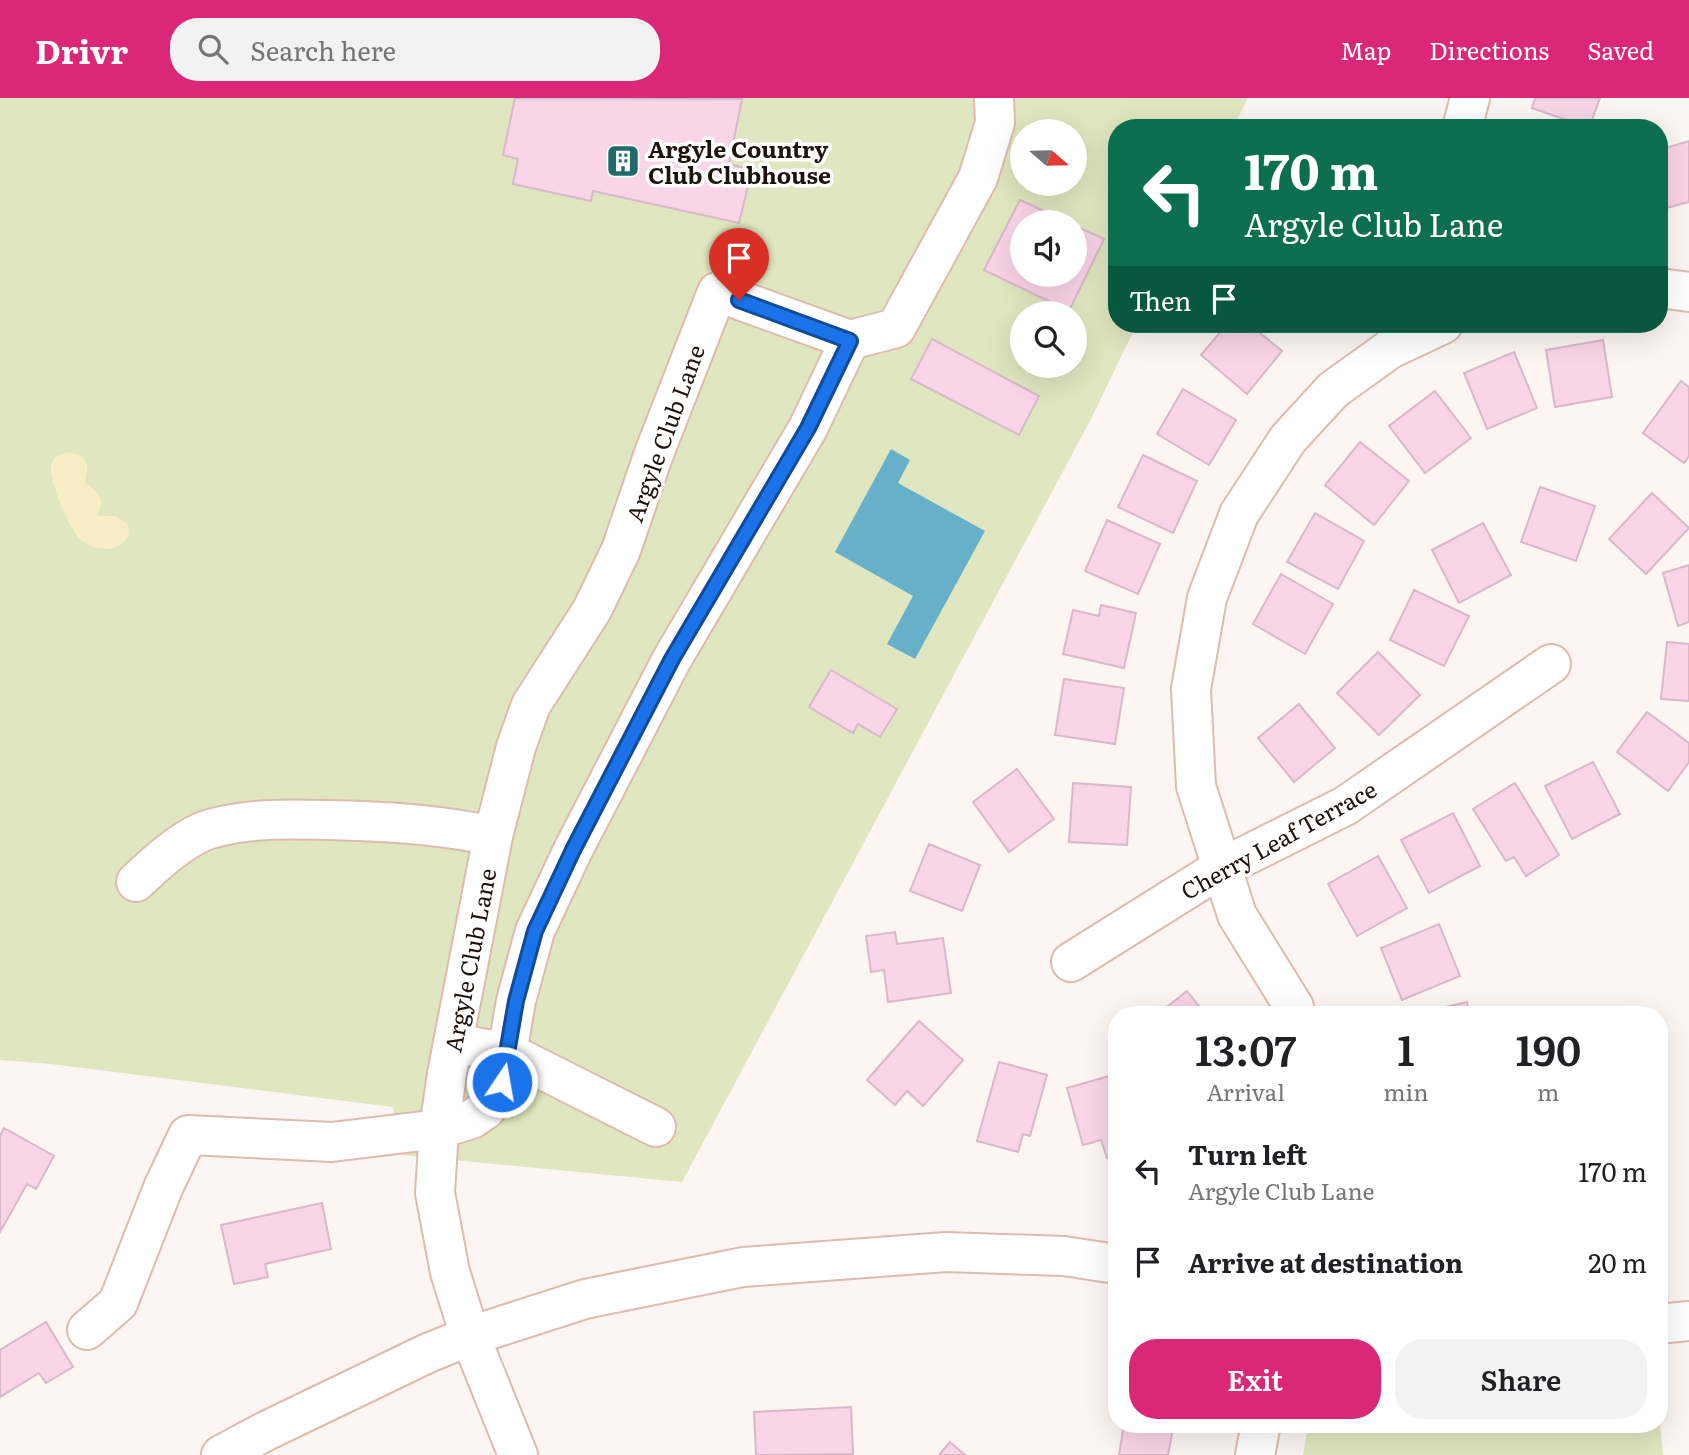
<!DOCTYPE html>
<html lang="en">
<head>
<meta charset="utf-8">
<style>
	body { margin:0; font-family:Literata,serif; background:#f2f2f2; color:#202124; height:100vh; display:flex; flex-direction:column; font-size:26px; white-space:nowrap }
	* { box-sizing:border-box; margin:0 }
	p { font-size:23px; color:#757577 }
	.icon { flex:none; width:38px; height:38px; fill:none; stroke:currentColor; stroke-width:2; stroke-linecap:round; stroke-linejoin:round }
	.map { position:relative; flex:1; overflow:hidden }
	.details { position:absolute; left:1108px; top:908px; width:560px; height:427px; display:flex; flex-direction:column; background:#fff; border-radius:28px; box-shadow:0 7px 28px #0002 }
	.details>* { flex:none }
	.guide { position:absolute; left:1108px; top:21px; width:560px; height:214px; border-radius:28px; box-shadow:0 7px 28px #0002; background:#0b6e4f; color:#fff; overflow:hidden }
	.needle { width:46px; rotate:110deg }
	.buttons { position:absolute; left:1010px; top:21px; display:grid; gap:14px }
	.buttons a { display:grid; place-items:center; width:77px; height:77px; border-radius:50%; background:#fff; box-shadow:0 7px 28px #0002; font-size:35px }
	.pin { position:absolute; display:grid; place-items:center; width:60px; height:60px; color:#fff; margin:-72px -30px; border-radius:50% 50% 50% 0; rotate:-45deg; box-shadow:0 0 7px #0007 }
	.pin .icon { rotate:45deg }
	.me { position:absolute; width:77px; margin:-38px; rotate:12deg; stroke-linejoin:round; filter:drop-shadow(0 0 5px #0008) }
	.turn { display:flex; align-items:center; gap:24px; height:147px; padding:0 21px; font-size:32px }
	.turn .icon { width:91px; height:91px; stroke-width:2.5 }
	.turn b { display:block; font-size:49px; line-height:60px }
	.then { display:flex; align-items:center; height:66px; padding:0 21px; background:#0003; gap:14px; font-size:26px }
	.eta { display:flex; justify-content:space-evenly; align-items:center; height:119px; text-align:center }
	.eta b { font-size:42px; font-weight:600; line-height:49px }
	.button { display:flex; gap:14px; margin-top:auto; padding:14px 21px }
	.button a { flex:1; height:80px; border-radius:28px; background:#db2777; color:#fff; font-size:28px; font-weight:600; line-height:80px; text-align:center }
	.button a+a { background:#f2f2f2; color:#202124 }
	ul { padding:0; list-style:none }
	li { display:flex; align-items:center; gap:21px; height:91px; padding:0 21px }
	li div { flex:1 }
	li b { display:block; font-size:26px }
	li em { font-style:normal }
	header { display:flex; align-items:center; gap:42px; box-sizing:border-box; height:98px; padding:0 35px; background:#db2777; color:#fff }
	header strong { font-size:33px }
	nav { display:flex; gap:38px; margin-inline-start:auto; font-size:24px }
	.search { width:490px; height:63px; background:#f2f2f2; display:flex; align-items:center; gap:18px; box-sizing:border-box; padding:0 24px; border-radius:28px; color:#757577; font-size:26px }
	.map>svg:first-child { display:block }
	.green { fill:#e0e6bf; fill-rule:evenodd }
	.sand { fill:#f7edc7 }
	.water { fill:#66b0c9 }
	.building { fill:#fad4e7; stroke:#d9b8c9; stroke-width:2 }
	.lines { fill:none; stroke-linecap:round; stroke-linejoin:round }
	.minor-casing { stroke:#ddbcad; stroke-width:42 }
	.minor { stroke:#fff; stroke-width:38 }
	.route-casing { stroke:#114b97; stroke-width:18 }
	.route { stroke:#1a73e8; stroke-width:12 }
	.labels { text-anchor:middle; dominant-baseline:central; stroke-width:7; stroke-linejoin:round; paint-order:stroke }
	.poi-label { font-size:23px; font-weight:bold; fill:#1f130e; stroke:#fff; text-anchor:start }
	.street-label { font-size:23px; fill:#1f130e; stroke:#fff }
</style>
</head>
<body>
<header>
<strong>Drivr</strong>
<div class="search"><svg class="icon" aria-label="search" viewBox="0 0 24 24"><circle cx="10" cy="10" r="6"/><path d="M15 15l6 6"/></svg>Search here</div>
<nav><a>Map</a><a>Directions</a><a>Saved</a></nav>
</header>
<div class="map">
<svg width="1689" height="1357" viewBox="0 0 1689 1357">
	<rect width="100%" height="100%" fill="#fcf5f2"/>
	<g class="green">
		<path d="M0 0H1248L1233 30H1116V226H1137L1090 323 682 1084 401 1057 393 1009 51 966 0 962ZM1022 33H1074V86H1022ZM1022 124H1074V177H1022ZM1022 215H1074V268H1022Z"/>
		<path d="M1659 1316 1663 1357H1303L1308 1327 1659 1326Z"/>
	</g>
	<path class="sand" d="M69 354C91 359 88 368 85 385 98 394 107 401 97 416L99 418H116L128 426C132 440 124 445 113 451 103 451 91 450 82 443 70 435 46 377 52 364 55 357 62 356 69 354Z"/>
	<path class="water" d="M891 351 910 362 898 385 985 433 915 561 887 546 913 498 835 454Z"/>
	<g class="building">
		<path d="M515 0 742 1 729 66 752 72 739 125 593 93 591 103 513 86 518 61 503 57Z"/>
		<path d="M1535 0H1600L1589 30 1532 10Z"/>
		<path d="M1689 43V104L1659 112V52Z"/>
		<path d="M1020 102 1068 124H1022V177H1074V127L1104 141 1069 213 984 172Z"/>
		<path d="M1227 226H1249L1282 253 1247 296 1201 257Z"/>
		<path d="M932 241 1039 298 1019 337 911 281Z"/>
		<path d="M1603 242 1612 299 1555 309 1546 252Z"/>
		<path d="M1514 254 1537 310 1487 331 1464 275Z"/>
		<path d="M1681 283 1689 289V358L1684 365 1643 335Z"/>
		<path d="M1183 291 1236 322 1209 367 1157 336Z"/>
		<path d="M1435 293 1471 340 1425 375 1389 328Z"/>
		<path d="M1360 344 1409 383 1374 427 1325 387Z"/>
		<path d="M1143 357 1197 383 1173 435 1118 409Z"/>
		<path d="M1540 389 1595 408 1576 463 1521 444Z"/>
		<path d="M1652 395 1689 430 1646 476 1609 441Z"/>
		<path d="M1315 415 1364 443 1338 491 1287 464Z"/>
		<path d="M1107 422 1160 446 1138 496 1085 473Z"/>
		<path d="M1483 425 1511 477 1459 505 1432 452Z"/>
		<path d="M1689 467V524L1678 528 1663 475Z"/>
		<path d="M1281 476 1333 506 1305 556 1253 526Z"/>
		<path d="M1414 492 1469 518 1444 568 1390 542Z"/>
		<path d="M1101 507 1136 515 1124 570 1063 556 1073 512 1099 518Z"/>
		<path d="M1667 544 1689 546V603L1661 601Z"/>
		<path d="M1378 554 1420 597 1379 637 1337 595Z"/>
		<path d="M831 572 897 611 880 639 858 626 853 635 809 609Z"/>
		<path d="M1064 581 1124 590 1115 646 1055 637Z"/>
		<path d="M1299 606 1335 650 1294 684 1258 640Z"/>
		<path d="M1647 614 1689 645V664L1668 693 1617 654Z"/>
		<path d="M1593 664 1620 716 1572 741 1545 688Z"/>
		<path d="M1017 671 1054 721 1009 754 973 704Z"/>
		<path d="M1073 685 1131 689 1127 747 1069 744Z"/>
		<path d="M1515 685 1559 757 1526 778 1514 759 1506 763 1473 711Z"/>
		<path d="M1453 715 1480 768 1429 795 1401 742Z"/>
		<path d="M929 746 980 767 962 813 910 793Z"/>
		<path d="M1378 758 1407 810 1357 838 1328 786Z"/>
		<path d="M1439 826 1460 878 1402 902 1381 850Z"/>
		<path d="M895 834 897 846 943 840 951 895 888 904 884 872 871 874 866 838Z"/>
		<path d="M1187 893 1206 917H1157Z"/>
		<path d="M1467 904 1470 917H1411Z"/>
		<path d="M919 923 963 962 923 1008 907 993 895 1007 867 982Z"/>
		<path d="M999 964 1047 977 1030 1038 1023 1036 1018 1054 977 1043Z"/>
		<path d="M1116 976V1057L1107 1060 1101 1042 1083 1047 1067 990Z"/>
		<path d="M4 1030 54 1058 36 1091 27 1086 0 1134V1038Z"/>
		<path d="M322 1105 331 1151 265 1166 268 1179 234 1186 221 1127Z"/>
		<path d="M46 1224 73 1269 46 1285 39 1275 0 1299V1252Z"/>
		<path d="M851 1309 853 1356 756 1357 754 1314Z"/>
		<path d="M1124 1326H1183L1182 1333 1173 1331 1168 1357H1119Z"/>
		<path d="M950 1344 965 1357H939Z"/>
	</g>
	<g class="lines">
		<defs>
			<g id="minor">
				<path d="M1462 30 1470 0"/>
				<path d="M1659 190 1689 194"/>
				<path d="M850 242 896 230 978 80 995 25 994 0"/>
				<path d="M136 784C155 766 184 739 210 731 248 720 288 721 327 722 383 723 439 726 493 738"/>
				<path d="M1071 864 1221 770 1345 708 1551 566"/>
				<path d="M1296 917 1294 909 1237 817 1196 688 1191 591 1207 500 1239 416 1288 341 1333 292 1390 251 1443 226"/>
				<path d="M453 945 509 955 656 1029"/>
				<path d="M1659 1226 1689 1223"/>
				<path d="M87 1232 118 1205 163 1090 188 1037 332 1044 439 1031 472 1021 485 1012 494 1000 502 984 516 903 535 833 573 752 672 561 808 330 850 242 717 194 653 358 621 452 592 512 531 607 516 649 493 738 447 976 439 1031 435 1095 450 1174 470 1238 518 1357"/>
				<path d="M221 1357 266 1333 428 1255 470 1238 585 1201 743 1169 946 1154 1064 1158 1116 1166"/>
				<path d="M1255 1357 1261 1326"/>
			</g>
		</defs>
		<use href="#minor" class="minor-casing"/>
		<use href="#minor" class="minor"/>
	</g>
	<g class="lines">
		<defs>
			<path id="route" d="M502 984 516 903 535 833 573 752 672 561 808 330 850 243 739 202"/>
		</defs>
		<use href="#route" class="route-casing"/>
		<use href="#route" class="route"/>
	</g>
	<defs>
		<symbol id="building-square" viewBox="-11 -11 22 22"><rect x="-9" y="-9" width="18" height="18" rx="4" fill="#206b67" stroke="#fff"/><path d="M-4-6H4V6H1V3H-1V6H-4ZM-2.5-4.3h1.7v1.8h-1.7ZM.8-4.3h1.7v1.8H.8ZM-2.5-1h1.7V.8h-1.7ZM.8-1h1.7V.8H.8Z" fill="#fff"/></symbol>
	</defs>
	<g fill-rule="evenodd">
		<use href="#building-square" x="604" y="44" width="38" height="38"/>
	</g>
	<g class="labels">
		<g class="poi-label">
			<text x="648" y="50">Argyle Country<tspan x="648" dy="26">Club Clubhouse</tspan></text>
		</g>
		<g class="street-label">
			<text transform="translate(664 335) rotate(-70)">Argyle Club Lane</text>
			<text transform="translate(1278 741) rotate(-29)">Cherry Leaf Terrace</text>
			<text transform="translate(469 862) rotate(-79)">Argyle Club Lane</text>
		</g>
	</g>
</svg>
<div class="buttons">
<a><svg class="needle" viewBox="-14 -14 28 28"><path d="M0-13l5 13h-10z" fill="#e53935"/><path d="M0 13l5-13h-10z" fill="#757577"/></svg></a>
<a><svg class="icon" aria-label="sound" viewBox="0 0 24 24"><path d="M4 9h4l5-4v14l-5-4H4zM17 9q2 3 0 6"/></svg></a>
<a><svg class="icon" aria-label="search" viewBox="0 0 24 24"><circle cx="10" cy="10" r="6"/><path d="M15 15l6 6"/></svg></a>
</div>
<div class="pin" style="left:739px;top:202px;background:#d93025"><svg class="icon" aria-label="arrive" viewBox="0 0 24 24"><path d="M6 21V4h12l-3 4 3 4H6"/></svg></div>
<svg class="me" style="left:502px;top:984px" viewBox="-20 -20 40 40"><circle r="17" fill="#1a73e8" stroke="#fff" stroke-width="3"/><path d="M0-11L8 9 0 5-8 9z" fill="#fff"/></svg>
<div class="guide">
<div class="turn"><svg class="icon" aria-label="left" viewBox="0 0 24 24"><path d="M17 20v-9H6M10 6l-5 5 5 5"/></svg><div><b>170 m</b>Argyle Club Lane</div></div>
<div class="then">Then<svg class="icon" aria-label="arrive" viewBox="0 0 24 24"><path d="M6 21V4h12l-3 4 3 4H6"/></svg></div>
</div>
<section class="details">
<div class="eta">
<div><b>13:07</b><p>Arrival</p></div>
<div><b>1</b><p>min</p></div>
<div><b>190</b><p>m</p></div>
</div>
<ul>
<li><svg class="icon" aria-label="left" viewBox="0 0 24 24"><path d="M17 20v-9H6M10 6l-5 5 5 5"/></svg><div><b>Turn left</b><p>Argyle Club Lane</p></div><em>170 m</em></li>
<li><svg class="icon" aria-label="arrive" viewBox="0 0 24 24"><path d="M6 21V4h12l-3 4 3 4H6"/></svg><div><b>Arrive at destination</b></div><em>20 m</em></li>
</ul>
<div class="button"><a>Exit</a><a>Share</a></div>
</section>
</div>
</body>
</html>
